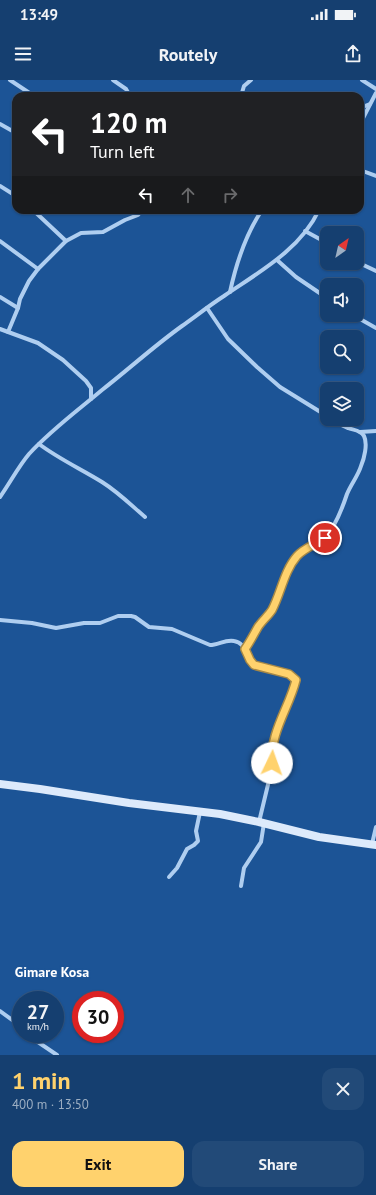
<!DOCTYPE html>
<html lang="en">
<head>
<meta charset="utf-8">
<style>
	body { margin:0; font-family:"PT Sans",sans-serif; background:#224a78; color:#f1f3f6; height:100vh; display:flex; flex-direction:column; font-size:15px; white-space:nowrap }
	* { box-sizing:border-box; margin:0 }
	p { font-size:13px; color:#9dafc3 }
	.icon { flex:none; width:22px; height:22px; fill:none; stroke:currentColor; stroke-width:2; stroke-linecap:round; stroke-linejoin:round }
	.map { position:relative; height:975px; overflow:hidden }
	.sheet { display:flex; flex-direction:column; background:#153f70; flex:1 }
	.sheet>* { flex:none }
	.hud { position:absolute; left:12px; top:12px; width:352px; height:122px; border-radius:12px; box-shadow:0 1px 3px #0004,0 0 0 1px #345883; background:#202124; color:#fff; overflow:hidden }
	.needle { width:26px; rotate:34deg }
	.fabs { position:absolute; left:320px; top:146px; display:grid; gap:8px }
	.fabs a { display:grid; place-items:center; width:44px; height:44px; border-radius:8px; background:#153f70; box-shadow:0 1px 3px #0004,0 0 0 1px #345883; font-size:20px }
	.speed { position:absolute; left:12px; top:911px; display:flex; gap:8px; font-size:20px; font-weight:700; text-align:center }
	.speed>* { display:grid; place-content:center; width:52px; height:52px; border-radius:50%; background:#153f70; box-shadow:0 1px 3px #0004,0 0 0 1px #345883; line-height:1 }
	.speed small { font-size:10px; font-weight:400 }
	.speed .limit { border:6px solid #d22; background:#fff; color:#111 }
	.pin { position:absolute; display:grid; place-items:center; width:34px; height:34px; color:#fff; margin:-17px; border:2px solid #fff; border-radius:50%; box-shadow:0 1px 4px #0007 }
	.me { position:absolute; width:44px; margin:-22px; rotate:3deg; stroke-linejoin:round; filter:drop-shadow(0 0 3px #0008) }
	.turn { display:flex; align-items:center; gap:14px; height:84px; padding:0 12px; font-size:18px }
	.turn .icon { width:52px; height:52px; stroke-width:2.5 }
	.turn b { display:block; font-size:28px; line-height:34px }
	.lanes { display:flex; align-items:center; height:38px; padding:0 12px; background:#0003; justify-content:center; gap:20px; direction:ltr }
	.lanes .off { opacity:.35 }
	.round { display:grid; place-items:center; flex:none; width:42px; height:42px; border-radius:12px; background:#224a78 }
	.headline { display:flex; align-items:center; justify-content:space-between; height:68px; padding:0 12px }
	h1 { font-size:24px; font-weight:600; line-height:30px; color:#ffd26d }
	.action { display:flex; gap:8px; margin-top:auto; padding:8px 12px }
	.action a { flex:1; height:46px; border-radius:12px; background:#ffd26d; color:#111; font-size:16px; font-weight:600; line-height:46px; text-align:center }
	.action a+a { background:#224a78; color:#f1f3f6 }
	.status { display:flex; justify-content:space-between; align-items:center; height:28px; padding:0 20px; background:#153f70; direction:ltr }
	.status svg { height:11px; fill:currentColor }
	header { display:flex; justify-content:space-between; align-items:center; height:52px; padding:0 12px; background:#153f70; font-size:18px; font-weight:600 }
	.map>svg:first-child { display:block }
	.lines { fill:none; stroke-linecap:round; stroke-linejoin:round }
	.street { stroke:#afcef0; stroke-width:4 }
	.secondary { stroke:#ddeafb; stroke-width:8 }
	.route-casing { stroke:#a68847; stroke-width:10 }
	.route { stroke:#ffd26d; stroke-width:7 }
	.labels { text-anchor:middle; dominant-baseline:central; stroke-width:4; stroke-linejoin:round; paint-order:stroke }
	.quarter-label { font-size:14px; font-weight:bold; fill:#fff; stroke:#1c5496 }
</style>
</head>
<body>
<div class="status"><b>13:49</b><svg viewBox="0 0 49 12"><path d="M0 12V9h3v3zM5 12V6h3v6zM10 12V3h3v9zM15 12V0h3v12zM26 1h20v11H26zM47 4h2v5h-2z"/></svg></div>
<header><svg class="icon" aria-label="menu" viewBox="0 0 24 24"><path d="M4 6h16M4 12h16M4 18h16"/></svg>Routely<svg class="icon" aria-label="share" viewBox="0 0 24 24"><path d="M12 15V3M7 8l5-5 5 5M5 13v7h14v-7"/></svg></header>
<div class="map">
<svg width="376" height="975" viewBox="0 0 376 975">
	<rect width="100%" height="100%" fill="#1c5496"/>
	<g class="lines">
		<g class="street">
			<path d="M10 0 34 16"/>
			<path d="M113 0 126 9 130 16"/>
			<path d="M362 0 376 9"/>
			<path d="M241 16 244 6 251 0"/>
			<path d="M360 28 370 24"/>
			<path d="M0 44 16 53"/>
			<path d="M360 44 376 13"/>
			<path d="M360 90 376 96"/>
			<path d="M0 106 16 116"/>
			<path d="M33 130 66 161"/>
			<path d="M305 151 327 163"/>
			<path d="M0 161 38 189"/>
			<path d="M277 180 296 197 327 218"/>
			<path d="M357 182 376 191"/>
			<path d="M230 212C236 184 246 154 262 130"/>
			<path d="M0 217 18 228"/>
			<path d="M207 228 228 259 257 287 280 307 327 336"/>
			<path d="M353 235 376 248"/>
			<path d="M0 249 38 263 63 280 86 301 91 308V319"/>
			<path d="M8 252 18 228 20 219 29 201 38 189 66 161 81 153 103 152 125 140 138 135 142 130"/>
			<path d="M360 352 376 351"/>
			<path d="M39 364C59 379 81 389 102 402 118 412 131 425 145 437"/>
			<path d="M0 417C10 403 18 387 29 374 51 350 77 331 102 310 129 289 154 266 182 246 196 236 210 225 224 216 259 192 300 170 319 130"/>
			<path d="M0 540 32 543 56 548 84 543H100L118 536H131L135 537 149 547 172 549 210 565C218 565 226 559 234 561 247 563 244 577 253 584 264 592 287 587 296 600V602L277 648 274 660 272 688 259 742"/>
			<path d="M245 569 259 546 272 530 294 481C302 469 316 467 325 457 335 448 343 426 347 414 351 404 358 396 361 386 364 379 368 364 364 356 361 350 353 350 348 348 342 346 337 342 332 339"/>
			<path d="M372 764 376 747"/>
			<path d="M169 797 177 788 187 769 194 765 198 761 196 751 200 732"/>
			<path d="M241 806 244 788 261 762 264 743"/>
			<path d="M0 931 19 945 21 948"/>
			<path d="M26 954 57 975"/>
		</g>
		<path class="secondary" d="M0 704 40 709 129 723 220 734 259 742 319 757 376 765"/>
	</g>
	<g class="lines">
		<defs>
			<path id="route" d="M272 683C270 652 289 628 296 600L289 594 254 585 250 580 245 569C250 562 254 554 258 547 262 541 268 536 272 530 281 513 284 491 297 476 304 468 316 464 325 458"/>
		</defs>
		<use href="#route" class="route-casing"/>
		<use href="#route" class="route"/>
	</g>
	<g class="labels">
		<g class="quarter-label">
			<text x="52" y="892">Gimare Kosa</text>
		</g>
	</g>
</svg>
<div class="fabs">
<a><svg class="needle" viewBox="-14 -14 28 28"><path d="M0-13l5 13h-10z" fill="#e53935"/><path d="M0 13l5-13h-10z" fill="#9dafc3"/></svg></a>
<a><svg class="icon" aria-label="sound" viewBox="0 0 24 24"><path d="M4 9h4l5-4v14l-5-4H4zM17 9q2 3 0 6"/></svg></a>
<a><svg class="icon" aria-label="search" viewBox="0 0 24 24"><circle cx="10" cy="10" r="6"/><path d="M15 15l6 6"/></svg></a>
<a><svg class="icon" aria-label="layers" viewBox="0 0 24 24"><path d="M12 4l9 5-9 5-9-5zM3 14l9 5 9-5"/></svg></a>
</div>
<div class="speed"><div>27<small>km/h</small></div><div class="limit">30</div></div>
<div class="pin" style="left:325px;top:458px;background:#d93025"><svg class="icon" aria-label="arrive" viewBox="0 0 24 24"><path d="M6 21V4h12l-3 4 3 4H6"/></svg></div>
<svg class="me" style="left:272px;top:683px" viewBox="-20 -20 40 40"><circle r="19" fill="#fff"/><path d="M0-13L10 11 0 6-10 11z" fill="#ffd26d"/></svg>
<div class="hud">
<div class="turn"><svg class="icon" aria-label="left" viewBox="0 0 24 24"><path d="M17 20v-9H6M10 6l-5 5 5 5"/></svg><div><b>120 m</b>Turn left</div></div>
<div class="lanes"><svg class="icon" aria-label="left" viewBox="0 0 24 24"><path d="M17 20v-9H6M10 6l-5 5 5 5"/></svg><svg class="icon off" aria-label="ahead" viewBox="0 0 24 24"><path d="M12 20V5M6 11l6-6 6 6"/></svg><svg class="icon off" aria-label="right" viewBox="0 0 24 24"><path d="M7 20v-9h11M14 6l5 5-5 5"/></svg></div>
</div>
</div>
<section class="sheet">
<div class="headline"><div><h1>1 min</h1><p>400 m · 13:50</p></div><a class="round"><svg class="icon" aria-label="close" viewBox="0 0 24 24"><path d="M6 6l12 12M18 6L6 18"/></svg></a></div>
<div class="action"><a>Exit</a><a>Share</a></div>
</section>
</body>
</html>
